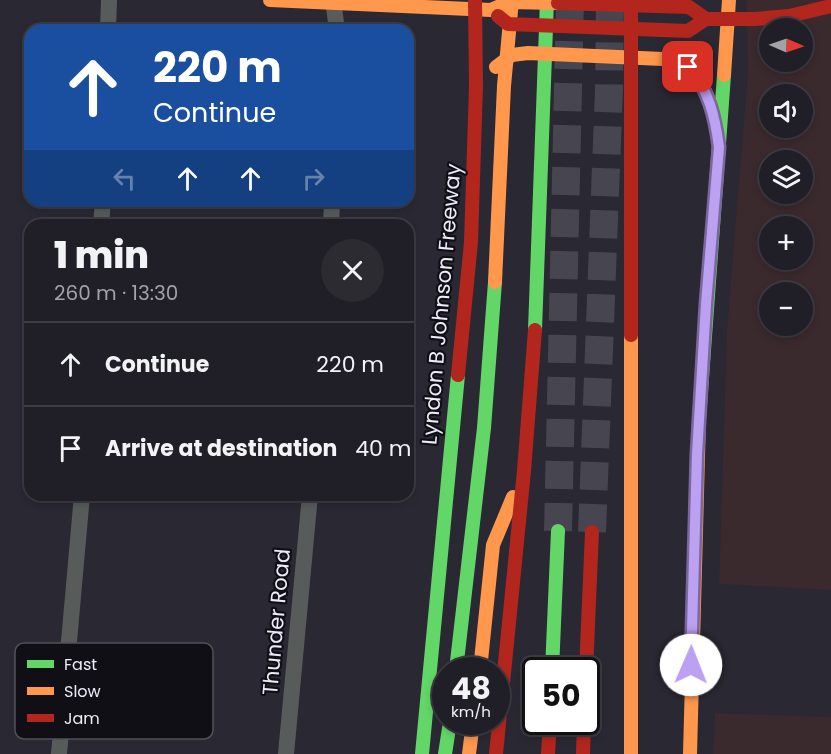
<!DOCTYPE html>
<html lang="en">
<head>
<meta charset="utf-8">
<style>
	body { margin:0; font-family:Poppins,sans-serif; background:#2d2b32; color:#f1f3f6; height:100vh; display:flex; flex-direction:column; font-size:22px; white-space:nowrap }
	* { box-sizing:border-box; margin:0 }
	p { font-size:20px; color:#a2a2a7 }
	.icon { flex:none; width:33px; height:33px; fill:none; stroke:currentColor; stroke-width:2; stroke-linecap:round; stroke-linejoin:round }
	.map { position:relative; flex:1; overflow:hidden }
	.panel { position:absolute; left:24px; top:219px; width:390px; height:282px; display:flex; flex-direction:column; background:#201e26; border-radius:18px; box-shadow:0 3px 9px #0003,0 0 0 2px #3d3c43 }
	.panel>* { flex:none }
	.hud { position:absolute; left:24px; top:24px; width:390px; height:183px; border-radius:18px; box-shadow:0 3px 9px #0003,0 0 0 2px #3d3c43; background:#1a4fa0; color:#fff; overflow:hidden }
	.needle { width:39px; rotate:92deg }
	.controls { position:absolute; left:759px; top:18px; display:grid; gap:12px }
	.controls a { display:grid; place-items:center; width:54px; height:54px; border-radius:50%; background:#201e26; box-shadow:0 3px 9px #0003,0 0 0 2px #3d3c43; font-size:30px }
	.speed { position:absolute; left:432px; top:657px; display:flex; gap:12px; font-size:30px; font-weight:700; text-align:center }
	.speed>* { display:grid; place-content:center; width:78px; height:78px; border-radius:50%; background:#201e26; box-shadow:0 3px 9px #0003,0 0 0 2px #3d3c43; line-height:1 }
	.speed small { font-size:15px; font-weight:400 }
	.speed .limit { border:3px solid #111; border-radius:9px; background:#fff; color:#111 }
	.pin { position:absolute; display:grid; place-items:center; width:51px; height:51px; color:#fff; margin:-26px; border-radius:12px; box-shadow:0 3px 9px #0006 }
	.me { position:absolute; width:66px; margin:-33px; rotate:1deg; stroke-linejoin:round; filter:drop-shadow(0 0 4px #0008) }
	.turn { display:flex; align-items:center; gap:21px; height:126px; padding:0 30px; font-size:27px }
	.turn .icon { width:78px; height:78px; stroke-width:2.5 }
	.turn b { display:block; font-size:42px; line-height:51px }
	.lanes { display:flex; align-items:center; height:57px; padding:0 30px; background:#0003; justify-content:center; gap:30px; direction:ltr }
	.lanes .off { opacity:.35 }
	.round { display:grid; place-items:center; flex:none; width:63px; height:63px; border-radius:32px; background:#2d2b32 }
	.headline { display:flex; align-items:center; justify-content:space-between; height:102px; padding:0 30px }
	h1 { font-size:36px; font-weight:800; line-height:45px }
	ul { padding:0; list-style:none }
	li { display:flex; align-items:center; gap:18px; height:84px; padding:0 30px; border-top:2px solid #3d3c43 }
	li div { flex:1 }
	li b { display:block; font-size:22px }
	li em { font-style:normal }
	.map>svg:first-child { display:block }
	.commercial { fill:#3a292d; fill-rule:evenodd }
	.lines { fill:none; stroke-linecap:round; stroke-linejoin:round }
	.highway-tunnel { stroke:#47454f; stroke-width:28; stroke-dasharray:28 14; stroke-linecap:butt }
	.street { stroke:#575c5b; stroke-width:16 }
	.fast { stroke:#63d668; stroke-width:14 }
	.slow { stroke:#ff974d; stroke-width:14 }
	.jam { stroke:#b3261e; stroke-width:14 }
	.route-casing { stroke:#7a689d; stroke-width:15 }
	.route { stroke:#bca0f2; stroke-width:10 }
	.labels { text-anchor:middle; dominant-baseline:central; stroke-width:4.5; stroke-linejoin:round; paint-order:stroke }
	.street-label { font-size:21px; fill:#ecebf6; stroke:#100f16 }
	.key { fill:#100f16; stroke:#525159; stroke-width:1.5 }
	.key-label { font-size:16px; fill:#ecebf6 }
</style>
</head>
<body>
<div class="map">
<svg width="831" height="754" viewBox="0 0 831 754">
	<rect width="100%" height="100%" fill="#2a2832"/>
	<g class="commercial">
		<path d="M746 0H831V590L719 584 727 330 748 70ZM770 28H802V62H770ZM770 94H802V128H770ZM770 160H802V194H770ZM770 226H802V260H770ZM770 292H802V326H770Z"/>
		<path d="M715 713 831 717V754H713Z"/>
	</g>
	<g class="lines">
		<g class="highway-tunnel">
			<path d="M558 531 570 0"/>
			<path d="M592 532 609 89 610 0"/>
		</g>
		<g class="street">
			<path d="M333 0 337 30"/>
			<path d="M108 30 109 0"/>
			<path d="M101 225 103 201"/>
			<path d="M331 225 332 201"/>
			<path d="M59 754 82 495"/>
			<path d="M286 754 310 495"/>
		</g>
		<g class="fast">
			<path d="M535 330 547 0"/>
			<path d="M699 419 724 75"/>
			<path d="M456 670 484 428 495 282"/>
			<path d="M552 670 558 531"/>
			<path d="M422 754 458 375"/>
			<path d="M445 754 450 722"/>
		</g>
		<g class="slow">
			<path d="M270 0 491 10 509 2 558 3"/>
			<path d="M496 67 512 55 528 53 663 59C699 68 709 92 716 126"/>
			<path d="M724 75 729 0"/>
			<path d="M495 282 504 86 512 0"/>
			<path d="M631 335V754"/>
			<path d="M480 670 493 545 513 497"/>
			<path d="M469 754 473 722"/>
			<path d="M690 754 699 419"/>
		</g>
		<g class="jam">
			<path d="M631 0V335"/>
			<path d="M558 3 689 7 706 19H755L789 16 831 6"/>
			<path d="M498 16 508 24 688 31 706 19"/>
			<path d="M458 375 471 242 476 86 475 0"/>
			<path d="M586 671 592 532"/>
			<path d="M496 754 524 471 535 330"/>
			<path d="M548 754 550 722"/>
			<path d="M583 754 584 722"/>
		</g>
	</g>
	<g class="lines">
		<defs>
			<path id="route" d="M688 67C709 89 715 117 719 147L706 304 697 454 691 665"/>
		</defs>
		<use href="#route" class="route-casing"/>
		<use href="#route" class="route"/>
	</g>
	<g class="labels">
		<g class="street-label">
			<text transform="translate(441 304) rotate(-85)">Lyndon B Johnson Freeway</text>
			<text transform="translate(276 622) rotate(-85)">Thunder Road</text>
		</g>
	</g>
	<rect x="15" y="643" width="198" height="96" rx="9" class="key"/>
	<rect x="27" y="660" width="27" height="8" fill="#63d668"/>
	<rect x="27" y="687" width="27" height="8" fill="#ff974d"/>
	<rect x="27" y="714" width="27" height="8" fill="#b3261e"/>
	<g class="key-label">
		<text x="64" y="670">Fast</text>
		<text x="64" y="697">Slow</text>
		<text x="64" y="724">Jam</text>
	</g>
</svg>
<div class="controls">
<a><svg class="needle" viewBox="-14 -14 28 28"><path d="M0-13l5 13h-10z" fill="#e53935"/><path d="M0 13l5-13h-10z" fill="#a2a2a7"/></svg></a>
<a><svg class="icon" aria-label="sound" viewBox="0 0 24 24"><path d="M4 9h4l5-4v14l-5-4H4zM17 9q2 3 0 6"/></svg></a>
<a><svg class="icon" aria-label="layers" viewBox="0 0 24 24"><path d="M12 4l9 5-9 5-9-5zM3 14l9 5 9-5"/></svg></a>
<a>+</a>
<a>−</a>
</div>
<div class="speed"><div>48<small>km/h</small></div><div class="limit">50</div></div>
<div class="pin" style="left:688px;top:67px;background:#d93025"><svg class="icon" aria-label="arrive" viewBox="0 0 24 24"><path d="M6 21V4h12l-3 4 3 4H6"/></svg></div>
<svg class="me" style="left:691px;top:665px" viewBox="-20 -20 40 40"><circle r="19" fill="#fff"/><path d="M0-13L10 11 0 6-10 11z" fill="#bca0f2"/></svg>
<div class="hud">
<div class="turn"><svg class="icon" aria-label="ahead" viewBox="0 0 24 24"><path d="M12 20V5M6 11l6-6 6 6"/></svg><div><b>220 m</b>Continue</div></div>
<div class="lanes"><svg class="icon off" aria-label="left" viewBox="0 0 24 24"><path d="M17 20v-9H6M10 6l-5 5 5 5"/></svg><svg class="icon" aria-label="ahead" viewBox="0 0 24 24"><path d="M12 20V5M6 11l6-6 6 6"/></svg><svg class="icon" aria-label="ahead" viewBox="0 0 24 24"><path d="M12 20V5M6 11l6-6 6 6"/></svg><svg class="icon off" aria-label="right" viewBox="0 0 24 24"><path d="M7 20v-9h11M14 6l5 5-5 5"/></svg></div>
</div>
<section class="panel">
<div class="headline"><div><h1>1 min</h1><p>260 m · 13:30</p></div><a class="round"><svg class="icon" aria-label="close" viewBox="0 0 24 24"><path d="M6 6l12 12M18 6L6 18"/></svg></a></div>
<ul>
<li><svg class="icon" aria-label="ahead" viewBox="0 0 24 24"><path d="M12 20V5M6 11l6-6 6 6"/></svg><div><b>Continue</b></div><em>220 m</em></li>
<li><svg class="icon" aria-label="arrive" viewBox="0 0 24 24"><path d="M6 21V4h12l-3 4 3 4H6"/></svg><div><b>Arrive at destination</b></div><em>40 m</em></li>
</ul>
</section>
</div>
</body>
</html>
